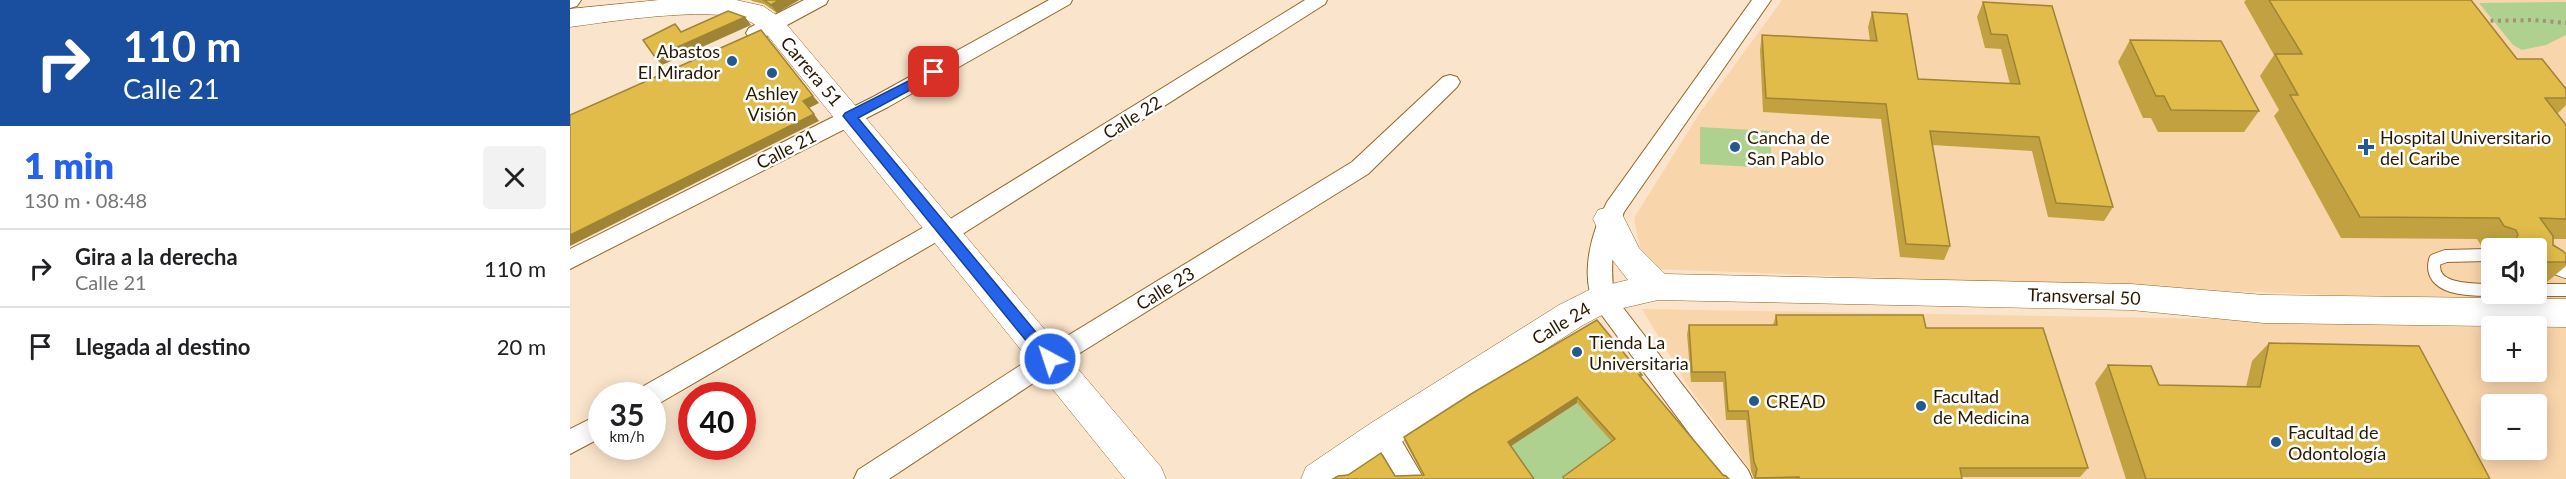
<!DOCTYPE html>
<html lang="es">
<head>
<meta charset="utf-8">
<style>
	body { margin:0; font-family:Lato,sans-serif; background:#f2f2f2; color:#202124; height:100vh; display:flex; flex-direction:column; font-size:22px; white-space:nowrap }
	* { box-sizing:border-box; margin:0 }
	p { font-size:20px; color:#757577 }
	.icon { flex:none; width:33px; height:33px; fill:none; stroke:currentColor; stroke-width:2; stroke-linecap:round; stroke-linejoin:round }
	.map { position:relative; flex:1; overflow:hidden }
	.sheet { display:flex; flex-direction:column; background:#fff; width:570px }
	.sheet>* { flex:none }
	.banner { background:#1a4fa0; color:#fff; overflow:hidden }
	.tools { position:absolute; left:1911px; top:238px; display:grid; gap:12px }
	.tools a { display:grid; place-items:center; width:66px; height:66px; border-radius:6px; background:#fff; box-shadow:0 3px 15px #0003; font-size:30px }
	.speed { position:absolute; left:18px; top:382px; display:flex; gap:12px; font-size:30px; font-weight:700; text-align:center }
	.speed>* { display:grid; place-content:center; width:78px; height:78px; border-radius:50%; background:#fff; box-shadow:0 3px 15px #0003; line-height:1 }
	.speed small { font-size:15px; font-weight:400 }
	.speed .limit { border:9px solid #d22; background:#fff; color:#111 }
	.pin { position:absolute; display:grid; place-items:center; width:51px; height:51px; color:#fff; margin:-26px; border-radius:12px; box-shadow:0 3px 9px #0006 }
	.me { position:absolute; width:66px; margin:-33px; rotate:320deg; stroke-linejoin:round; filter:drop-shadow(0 0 4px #0008) }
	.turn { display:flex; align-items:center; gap:21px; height:126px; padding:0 24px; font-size:27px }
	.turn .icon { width:78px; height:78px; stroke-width:2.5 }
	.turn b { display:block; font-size:42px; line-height:51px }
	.round { display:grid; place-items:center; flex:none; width:63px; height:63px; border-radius:6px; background:#f2f2f2 }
	.overview { display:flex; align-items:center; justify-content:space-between; height:102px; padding:0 24px }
	h1 { font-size:36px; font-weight:800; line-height:45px; color:#2563eb }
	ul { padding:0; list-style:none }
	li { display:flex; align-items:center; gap:18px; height:78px; padding:0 24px; border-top:2px solid #e0e0e0 }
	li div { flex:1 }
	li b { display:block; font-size:22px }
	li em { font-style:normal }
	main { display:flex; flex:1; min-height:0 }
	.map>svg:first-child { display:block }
	.built { fill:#f9d5ac; fill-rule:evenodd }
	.green { fill:#aed18f }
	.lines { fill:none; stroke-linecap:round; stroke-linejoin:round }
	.lane-casing { stroke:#956522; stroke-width:14 }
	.street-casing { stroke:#956522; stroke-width:2 }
	.secondary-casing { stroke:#956522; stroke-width:1 }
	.path { stroke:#a59078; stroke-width:4; stroke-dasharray:3 4.5; stroke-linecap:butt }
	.lane { stroke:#fff; stroke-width:12 }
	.street { fill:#fff; fill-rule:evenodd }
	.secondary { fill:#fff; fill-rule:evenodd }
	.wall { fill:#c2a240 }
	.shaded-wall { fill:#9e8434 }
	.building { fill:#e1bc4a; stroke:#9e8434; stroke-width:1.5 }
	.route { fill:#2563eb; stroke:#184099; stroke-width:1.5 }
	.poi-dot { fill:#205a91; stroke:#fff; stroke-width:2 }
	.labels { text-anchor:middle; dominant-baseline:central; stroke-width:5; stroke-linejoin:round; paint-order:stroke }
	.poi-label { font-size:18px; fill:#2b1800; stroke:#fff; text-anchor:start }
	.street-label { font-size:18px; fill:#2b1800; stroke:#fff }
</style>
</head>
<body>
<main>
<section class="sheet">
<div class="banner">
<div class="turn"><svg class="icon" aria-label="right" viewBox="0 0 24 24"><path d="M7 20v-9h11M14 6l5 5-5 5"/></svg><div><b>110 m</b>Calle 21</div></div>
</div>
<div class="overview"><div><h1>1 min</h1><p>130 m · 08:48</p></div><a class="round"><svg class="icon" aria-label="close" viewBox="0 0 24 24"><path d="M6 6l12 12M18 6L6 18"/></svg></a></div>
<ul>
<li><svg class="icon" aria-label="right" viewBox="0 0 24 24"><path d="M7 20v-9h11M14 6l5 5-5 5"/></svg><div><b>Gira a la derecha</b><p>Calle 21</p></div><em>110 m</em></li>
<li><svg class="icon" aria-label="arrive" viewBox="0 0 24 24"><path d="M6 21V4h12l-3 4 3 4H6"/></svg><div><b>Llegada al destino</b></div><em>20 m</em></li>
</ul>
</section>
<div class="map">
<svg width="1996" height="479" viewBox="0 0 1996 479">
	<rect width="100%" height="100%" fill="#fae4cb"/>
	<g class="built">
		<path d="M1212 0H1996V299L1763 295 1083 269 1070 248 1064 218 1129 114ZM1922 249H1966V294H1922Z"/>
		<path d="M1072 309 1996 325V479H1187L1118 386ZM1922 327H1966V372H1922ZM1922 405H1966V450H1922Z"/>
	</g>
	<g class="green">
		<path d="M1996 2V35L1976 45 1952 50 1943 45 1909 3Z"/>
		<path d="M1130 127 1200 131 1202 168 1130 164Z"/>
		<path d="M1007 403 1045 445 998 479H961L938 448Z"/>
	</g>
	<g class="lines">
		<defs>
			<g id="lane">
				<path d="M1917 255 1876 256 1865 260C1857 291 1903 290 1922 290"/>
				<path d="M1966 261 1996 272"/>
				<path d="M1966 290H1996"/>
			</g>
			<g id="street">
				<path d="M0 0H11L7 6 0 8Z"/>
				<path d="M234 0H258L256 4 193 38 186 39 179 38 176 33 179 28Z"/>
				<path d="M479 0H502L500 4 318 107 0 269V249L303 97Z"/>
				<path d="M735 0H757L755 4 383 240 375 243 368 241 88 404 82 406V396H66L70 388 363 222 371 219 377 221Z"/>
				<path d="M1182 0H1201L1054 212C1042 240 1040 266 1044 296L1178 470 1182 479H1153L1025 306C1009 274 1022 231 1037 202Z"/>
				<path d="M880 75 887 77 890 82 887 87 798 174 489 366 319 479H284L288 470 471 352 782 162 873 77Z"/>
				<path d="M32 413V437L0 454V429Z"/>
				<path d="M814 422 823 426 854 479H827L801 434 805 426Z"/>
			</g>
			<g id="secondary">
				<path d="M89 0H166L193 6 212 19 591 467 596 479H555L194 31C188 27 181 21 174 19 133 7 44 21 0 27V9Z"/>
				<path d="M1039 207 1050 210 1069 248 1095 274 1561 284 1694 295 1996 299V327L1694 323 1561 310 1088 300 1040 311 1013 325 827 445 779 479H731L736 467 801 423 989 305 1021 289 1058 280 1041 258 1023 219 1028 210Z"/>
			</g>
		</defs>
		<use href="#lane" class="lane-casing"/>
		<use href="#street" class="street-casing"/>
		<use href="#secondary" class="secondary-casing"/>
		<path class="path" d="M1913 21 1964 20 1996 23"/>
		<use href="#lane" class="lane"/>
		<use href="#street" class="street"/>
		<use href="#secondary" class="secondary"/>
	</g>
	<g class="wall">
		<path d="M181 0H229L207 13 194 4 182 1Z"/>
		<path d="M1676 0H1901L1947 59 1996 89V105L1987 114 1996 125V239H1983V245L1996 254V266L1977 282H1966V249L1922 250 1912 247 1907 239 1771 238 1704 116 1709 110 1690 76 1704 55 1674 2Z"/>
		<path d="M1413 2 1482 6 1543 207 1534 221 1478 217 1462 151 1362 145 1380 246 1374 260 1330 257 1311 119 1193 112 1190 50 1192 35 1300 41 1298 27 1302 12 1348 79 1440 84 1431 49 1415 48 1407 17Z"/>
		<path d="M1560 40 1689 111 1674 132H1588L1581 118H1573L1548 62Z"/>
		<path d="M1206 315 1356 328 1518 468 1510 477H1392V479H1184L1181 471 1176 420H1156L1153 382H1121L1117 334 1119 325H1203Z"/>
		<path d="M1699 343 1920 479H1556L1525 383 1538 365 1589 385 1676 387 1682 361Z"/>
		<path d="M1072 375 1071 378 1153 475 1159 479H993V477L1042 442 1007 403 941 446 964 479 825 476 853 475 835 442 834 437Z"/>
	</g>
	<g class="shaded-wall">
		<path d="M209 0H229L207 13 201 5Z"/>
		<path d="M175 17 181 25 92 65 85 57Z"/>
		<path d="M243 96 249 103 239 108 233 101Z"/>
		<path d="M244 114 249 121 0 246V235Z"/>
		<path d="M1007 397V403L938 448V442Z"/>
	</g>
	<g class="building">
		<path d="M194 0H209L201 5Z"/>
		<path d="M1699 0H1901L1947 59H1972L1996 89V98H1975L1996 125V219L1970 218 1983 236V245L1993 251 1996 254V262H1966V249H1949L1944 242 1948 235 1946 230 1934 226 1929 218 1790 217 1720 95H1728L1705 54H1732Z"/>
		<path d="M1413 2 1482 6 1543 207 1486 203 1469 137 1360 131 1380 246 1336 244 1316 104 1196 98 1192 35 1307 41 1302 12 1337 14 1348 79 1450 84 1437 35 1421 34Z"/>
		<path d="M158 11 175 17 85 57 73 40 105 24 111 32Z"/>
		<path d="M191 30 243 96 233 101 244 114 0 235V115Z"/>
		<path d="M1560 40 1651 41 1689 111 1601 110 1594 96H1586Z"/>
		<path d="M1206 315H1353L1356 328H1473L1518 468H1390L1392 479H1229V477L1185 478 1187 469 1184 462 1178 411H1158L1155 372H1122L1119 325H1207Z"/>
		<path d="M1027 320 1072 375H1069L1153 475 1156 476 1159 479H994L993 477 1045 439 1007 397 938 442 964 479H763L768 476 778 475 811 453 825 476 854 475 834 437 901 394Z"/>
		<path d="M1699 343 1849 346 1920 479H1576L1538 365 1581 366 1589 385 1690 387Z"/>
	</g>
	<path class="route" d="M364 68 368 70V75L288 118 485 355 488 359 485 364 480 366 475 364 273 116 275 113Z"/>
	<g class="poi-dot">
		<circle cx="162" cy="61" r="6"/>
		<circle cx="202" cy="73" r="6"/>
		<circle cx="1165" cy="147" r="6"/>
		<path d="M1793 138h6v6h6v6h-6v6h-6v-6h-6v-6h6z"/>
		<circle cx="1007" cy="352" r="6"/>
		<circle cx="1184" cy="401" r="6"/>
		<circle cx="1351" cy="406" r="6"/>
		<circle cx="1706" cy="442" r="6"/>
	</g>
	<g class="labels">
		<g class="poi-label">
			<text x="150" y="51" text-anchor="end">Abastos<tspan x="150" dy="21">El Mirador</tspan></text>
			<text x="202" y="93" text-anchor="middle">Ashley<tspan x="202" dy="21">Visión</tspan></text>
			<text x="1177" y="137">Cancha de<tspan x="1177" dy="21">San Pablo</tspan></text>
			<text x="1810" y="137">Hospital Universitario<tspan x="1810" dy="21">del Caribe</tspan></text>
			<text x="1019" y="342">Tienda La<tspan x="1019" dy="21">Universitaria</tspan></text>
			<text x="1363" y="396">Facultad<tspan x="1363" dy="21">de Medicina</tspan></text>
			<text x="1196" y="401">CREAD</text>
			<text x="1718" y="432">Facultad de<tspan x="1718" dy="21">Odontología</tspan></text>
		</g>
		<g class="street-label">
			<text transform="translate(242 71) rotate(50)">Carrera 51</text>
			<text transform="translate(562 117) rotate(-32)">Calle 22</text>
			<text transform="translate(216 149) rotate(-27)">Calle 21</text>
			<text transform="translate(595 288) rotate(-32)">Calle 23</text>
			<text transform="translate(1514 296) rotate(2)">Transversal 50</text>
			<text transform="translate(991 323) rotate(-31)">Calle 24</text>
		</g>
	</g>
</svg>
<div class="tools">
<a><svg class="icon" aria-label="sound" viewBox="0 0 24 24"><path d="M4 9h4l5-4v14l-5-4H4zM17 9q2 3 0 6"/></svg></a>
<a>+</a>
<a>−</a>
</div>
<div class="speed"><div>35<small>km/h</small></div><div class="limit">40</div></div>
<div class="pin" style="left:364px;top:72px;background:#d93025"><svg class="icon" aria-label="arrive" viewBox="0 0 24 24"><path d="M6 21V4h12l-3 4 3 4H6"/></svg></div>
<svg class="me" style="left:480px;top:359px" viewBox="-20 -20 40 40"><circle r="17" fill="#2563eb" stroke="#fff" stroke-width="3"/><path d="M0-11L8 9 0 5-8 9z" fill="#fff"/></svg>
</div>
</main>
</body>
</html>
